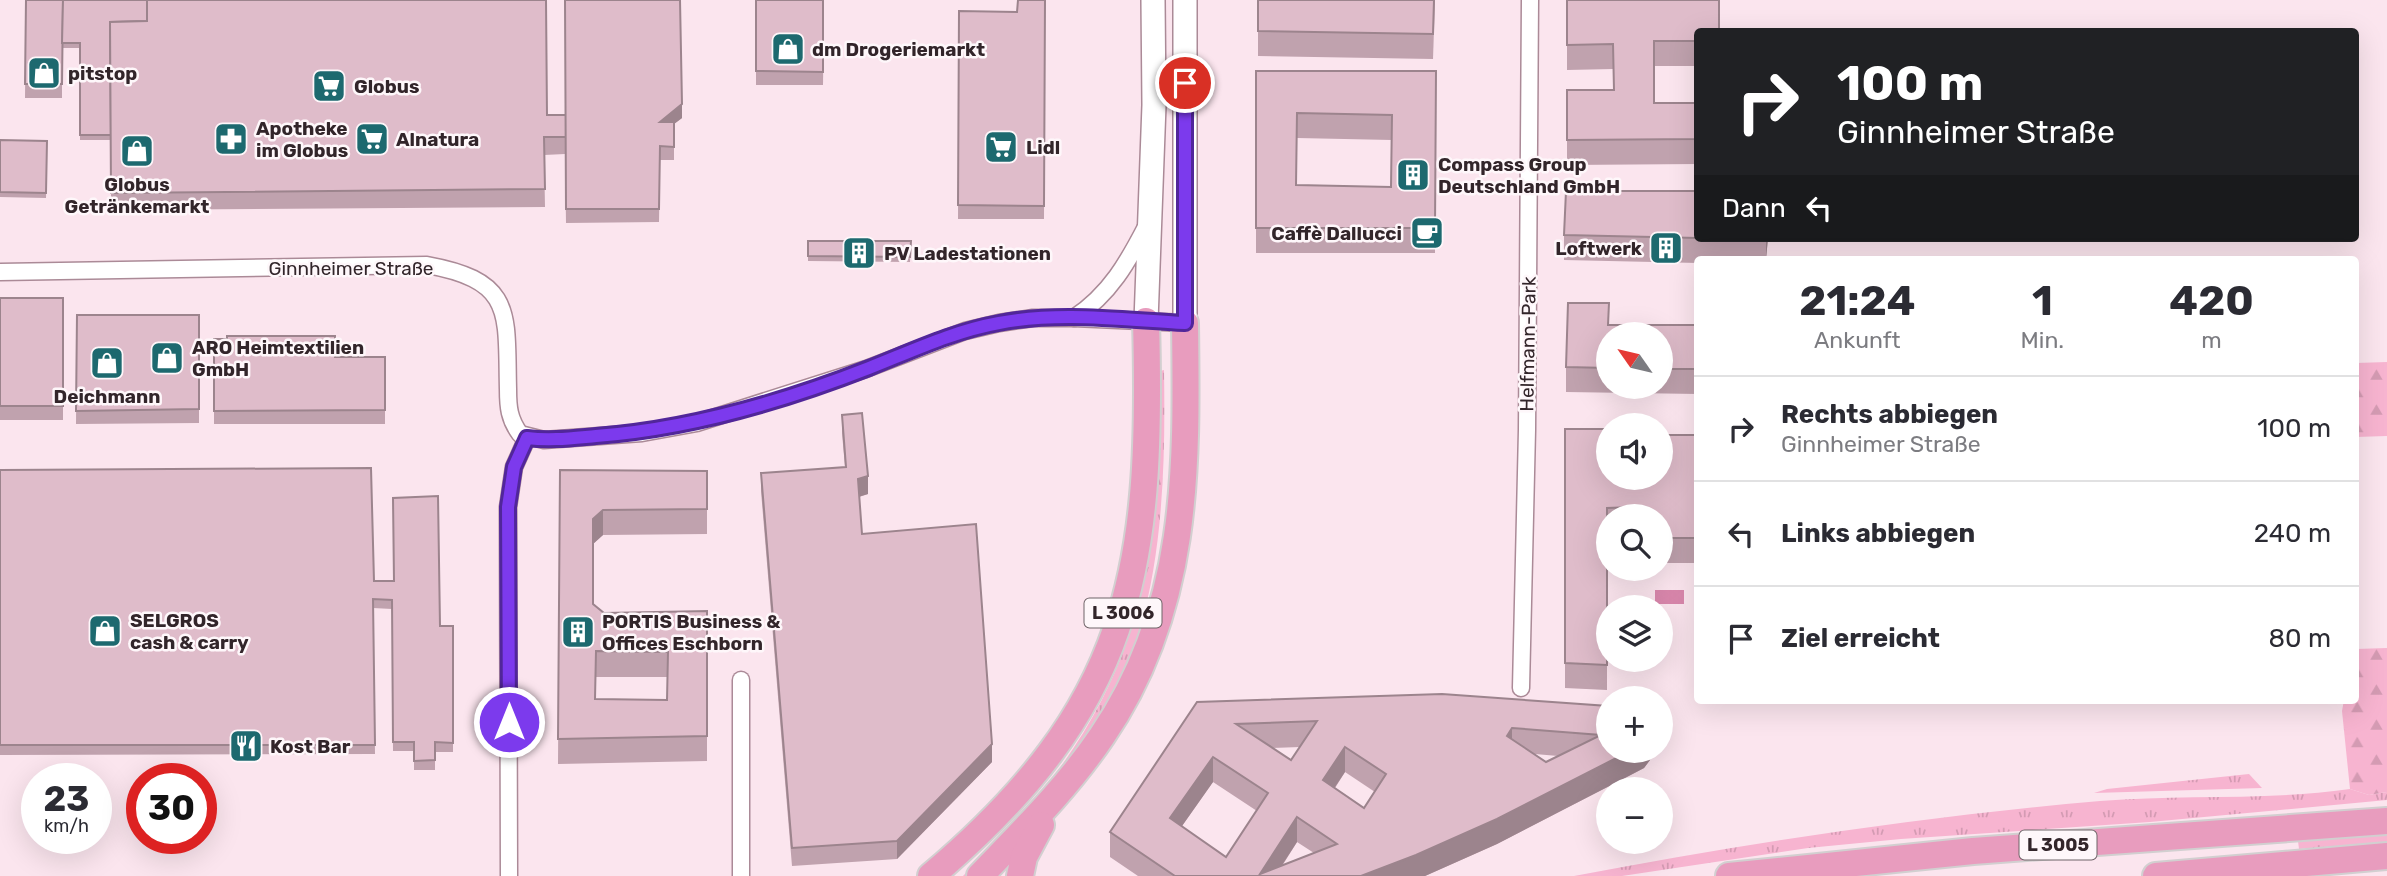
<!DOCTYPE html>
<html lang="de">
<head>
<meta charset="utf-8">
<style>
	body { margin:0; font-family:Rubik,sans-serif; background:#f7f7f7; color:#2b2b33; height:100vh; display:flex; flex-direction:column; font-size:26px; white-space:nowrap }
	* { box-sizing:border-box; margin:0 }
	p { font-size:23px; color:#7c7c81 }
	.icon { flex:none; width:38px; height:38px; fill:none; stroke:currentColor; stroke-width:2; stroke-linecap:round; stroke-linejoin:round }
	.map { position:relative; flex:1; overflow:hidden }
	.panel { position:absolute; left:1694px; top:256px; width:665px; height:448px; display:flex; flex-direction:column; background:#fff; border-radius:7px; box-shadow:0 7px 28px #0002 }
	.panel>* { flex:none }
	.guide { position:absolute; left:1694px; top:28px; width:665px; height:214px; border-radius:7px; box-shadow:0 7px 28px #0002; background:#202124; color:#fff; overflow:hidden }
	.needle { width:46px; rotate:304deg }
	.fabs { position:absolute; left:1596px; top:322px; display:grid; gap:14px }
	.fabs a { display:grid; place-items:center; width:77px; height:77px; border-radius:50%; background:#fff; box-shadow:0 7px 28px #0002; font-size:35px }
	.speed { position:absolute; left:21px; top:763px; display:flex; gap:14px; font-size:35px; font-weight:700; text-align:center }
	.speed>* { display:grid; place-content:center; width:91px; height:91px; border-radius:50%; background:#fff; box-shadow:0 7px 28px #0002; line-height:1 }
	.speed small { font-size:18px; font-weight:400 }
	.speed .limit { border:10px solid #d22; background:#fff; color:#111 }
	.pin { position:absolute; display:grid; place-items:center; width:60px; height:60px; color:#fff; margin:-30px; border:4px solid #fff; border-radius:50%; box-shadow:0 2px 7px #0007 }
	.me { position:absolute; width:77px; margin:-38px; rotate:0deg; stroke-linejoin:round; filter:drop-shadow(0 0 5px #0008) }
	.turn { display:flex; align-items:center; gap:24px; height:147px; padding:0 28px; font-size:32px }
	.turn .icon { width:91px; height:91px; stroke-width:2.5 }
	.turn b { display:block; font-size:49px; line-height:60px }
	.then { display:flex; align-items:center; height:66px; padding:0 28px; background:#0003; gap:14px; font-size:26px }
	.eta { display:flex; justify-content:space-evenly; align-items:center; height:119px; text-align:center }
	.eta b { font-size:42px; font-weight:700; line-height:49px }
	ul { padding:0; list-style:none }
	li { display:flex; align-items:center; gap:21px; height:105px; padding:0 28px; border-top:2px solid #e1e1e2 }
	li div { flex:1 }
	li b { display:block; font-size:26px }
	li em { font-style:normal }
	.map>svg:first-child { display:block }
	.grass { fill:url(#grass-tufts) }
	.forest { fill:url(#forest-firs) }
	.water { fill:#d987ac }
	.lines { fill:none; stroke-linecap:round; stroke-linejoin:round }
	.minor-casing { stroke:#ab8a97; stroke-width:19 }
	.secondary-casing { stroke:#ab8a97; stroke-width:26 }
	.trunk-casing { stroke:#d2cfd0; stroke-width:30 }
	.minor { stroke:#fff; stroke-width:16 }
	.secondary { stroke:#fff; stroke-width:23 }
	.trunk { stroke:#e89cbe; stroke-width:26 }
	.wall { fill:#c0a2ae; fill-rule:evenodd }
	.shaded-wall { fill:#9c848d }
	.building { fill:#dfbcca; stroke:#9c848d; stroke-width:2; fill-rule:evenodd }
	.route-casing { stroke:#51269a; stroke-width:18 }
	.route { stroke:#7c3aed; stroke-width:12 }
	.labels { text-anchor:middle; dominant-baseline:central; stroke-width:5; stroke-linejoin:round; paint-order:stroke }
	.shield { fill:#fef7fa; stroke:#6f6468; stroke-width:2 }
	.shield-label { font-size:18px; font-weight:bold; fill:#32252a }
	.poi-label { font-size:19px; font-weight:bold; fill:#32252a; stroke:#fef7fa; text-anchor:start }
	.street-label { font-size:19px; fill:#32252a; stroke:#fef7fa }
</style>
</head>
<body>
<div class="map">
<svg width="2387" height="876" viewBox="0 0 2387 876">
	<defs>
		<pattern id="grass-tufts" width="24" height="20" patternUnits="userSpaceOnUse" patternTransform="scale(1.75)"><rect width="24" height="20" fill="#f7b4d0"/><path d="M3 7l-1-3M5 7V3M7 7l1-3M15 17l-1-3M17 17v-4M19 17l1-3" fill="none" stroke="#d49bb3"/></pattern>
		<pattern id="forest-firs" width="22" height="20" patternUnits="userSpaceOnUse" patternTransform="scale(1.75)"><rect width="22" height="20" fill="#f7b4d0"/><path d="M5 1l3.5 6h-7zM16 11l3.5 6h-7z" fill="#d49bb3"/></pattern>
	</defs>
	<rect width="100%" height="100%" fill="#fbe5ee"/>
	<g class="grass">
		<path d="M1164 370C1166 495 1162 640 1085 744 1050 790 1007 832 969 876H963C990 848 1018 820 1043 790 1149 657 1161 534 1160 371Z"/>
		<path d="M2249 774 2262 788 2094 793 2107 789Z"/>
		<path d="M2350 789 2369 795 2387 792V800L2150 822 1901 839 1808 848 1622 876H1574C1748 843 1924 816 2100 801 2183 794 2267 801 2350 789Z"/>
		<path d="M2387 834V842L2299 849 2298 841Z"/>
	</g>
	<g class="forest">
		<path d="M2387 362V436L2356 437V363Z"/>
		<path d="M2387 648V792L2369 795 2350 789 2342 711 2344 700H2356V649Z"/>
	</g>
	<rect class="water" x="1655" y="590" width="29" height="14"/>
	<g class="lines">
		<defs>
			<g id="minor">
				<path d="M0 272 427 265C515 281 506 313 508 389 508 407 509 419 520 434L544 440 642 433 697 423 866 369 965 331 999 323 1033 318H1074L1185 323"/>
				<path d="M1074 318C1110 294 1128 262 1147 225"/>
				<path d="M741 680V876"/>
				<path d="M1521 688 1527 430 1530 0"/>
				<path d="M509 876 508 507 514 467 527 438"/>
			</g>
			<g id="secondary">
				<path d="M1185 0V323"/>
				<path d="M1146 321 1154 105 1153 0"/>
			</g>
			<g id="trunk">
				<path d="M931 876C1131 707 1153 572 1146 321"/>
				<path d="M980 876C1023 831 1067 788 1102 736 1189 609 1187 470 1185 323"/>
				<path d="M1020 876 1024 857 1041 825"/>
				<path d="M1729 876 1973 851 2387 821"/>
				<path d="M2156 876 2387 856"/>
			</g>
		</defs>
		<use href="#minor" class="minor-casing"/>
		<use href="#secondary" class="secondary-casing"/>
		<use href="#trunk" class="trunk-casing"/>
		<use href="#minor" class="minor"/>
		<use href="#secondary" class="secondary"/>
		<use href="#trunk" class="trunk"/>
	</g>
	<g class="wall">
		<path d="M26 0 547 115 682 118 674 124V160H660L659 222 566 223 565 154 544 155 545 207 111 210V140H80V48H62V98H25Z"/>
		<path d="M756 0H824L823 85H756Z"/>
		<path d="M1045 0 1044 219H958L959 11 1017 12Z"/>
		<path d="M1258 0H1435L1433 59 1258 56Z"/>
		<path d="M1567 0 1698 32V66H1654V103H1698V164L1567 165V90H1614L1613 69 1567 70Z"/>
		<path d="M1256 71H1436L1435 253H1256ZM1297 138 1392 140 1391 187 1297 185Z"/>
		<path d="M0 140 47 141 46 198 0 197Z"/>
		<path d="M1564 235 1698 238H1768L1766 259H1698V263L1564 260Z"/>
		<path d="M808 241H911L910 262 808 261Z"/>
		<rect x="0" y="298" width="63" height="122"/>
		<path d="M77 315H199V423L76 424Z"/>
		<path d="M1609 325H1698V394L1566 392V367ZM1608 334H1661V387H1608Z"/>
		<path d="M214 339 335 357H385V424H214Z"/>
		<path d="M842 415 868 494 859 497 862 534 992 762 897 859 792 866 761 491V473L845 467 842 433Z"/>
		<path d="M1565 429 1608 478 1698 435V563H1661V516H1608V533H1607V690L1565 688Z"/>
		<path d="M0 470 374 581 440 626H453V752H435V770H414V751H393L392 609 373 608 375 754 0 755Z"/>
		<path d="M560 470 707 471V534L603 535 593 544V604L604 613 707 611V761L558 764ZM596 677H667V700L596 699Z"/>
		<path d="M1197 702 1608 706V751H1651L1650 760 1644 768 1629 776 1497 844 1425 876H1138L1110 857V832ZM1300 747 1291 760 1272 748ZM1535 754 1558 756 1546 762ZM1345 772 1375 792 1364 808 1335 788ZM1213 782 1257 811 1226 857 1182 826ZM1297 842 1314 853 1282 866Z"/>
	</g>
	<g class="shaded-wall">
		<path d="M682 104V118L674 124V160V124L660 122Z"/>
		<path d="M1766 238H1768L1766 259Z"/>
		<path d="M868 476V494L858 497V479Z"/>
		<path d="M603 510V535L593 544V519Z"/>
		<path d="M1512 728V753L1507 736Z"/>
		<path d="M992 744V762L897 859V841Z"/>
		<path d="M1345 747V772L1323 805V780Z"/>
		<path d="M1630 751H1651L1650 760 1644 768 1497 844 1425 876H1361Z"/>
		<path d="M1213 757V782L1170 843V818Z"/>
		<path d="M1297 817V842L1275 876 1260 874Z"/>
	</g>
	<g class="building">
		<path d="M26 0H63L62 84H25Z"/>
		<path d="M63 0H147V21L110 22 111 135H80V43H62Z"/>
		<path d="M147 0H546L547 115H566V137H544L545 189 111 193 110 22 147 21Z"/>
		<path d="M565 0H680L682 104 660 122H674V147L660 146 659 209H566Z"/>
		<path d="M756 0H823V72L756 71Z"/>
		<path d="M1018 0H1045L1044 206 958 205 959 11 1017 12Z"/>
		<path d="M1258 0H1434L1433 34 1258 31Z"/>
		<path d="M1567 0H1719V32H1698V41H1654V103H1698V139L1567 140V90H1614L1613 44 1567 45Z"/>
		<path d="M1256 71H1436L1435 228H1256ZM1297 113 1392 115 1391 187 1296 185Z"/>
		<path d="M0 140 47 141 46 193 0 192Z"/>
		<path d="M1566 191H1698V238L1564 235Z"/>
		<path d="M1707 238H1766V239Z"/>
		<path d="M808 241H911L910 257 808 256Z"/>
		<rect x="0" y="298" width="63" height="108"/>
		<path d="M1568 303H1609L1608 325H1698V369H1661V334H1608V368L1566 367Z"/>
		<path d="M77 315H199V409L76 411Z"/>
		<path d="M227 336H335V357H385V410L214 411V339H227Z"/>
		<path d="M862 413 868 476 858 479 862 534 976 524 992 744 897 841 792 848 761 473 846 467 842 415Z"/>
		<path d="M1565 429H1608L1607 450H1608V478H1661V435H1698V538H1661V516H1635V507L1607 508V665L1565 663Z"/>
		<path d="M371 468 374 581H394L393 498 438 496 440 626H453V743L435 742V760L414 761V742H393L392 600 373 599 375 745H0V470Z"/>
		<path d="M560 470 707 471V509L603 510 593 519V604L604 613 707 611V736L558 739ZM596 651 668 652 667 700 595 699Z"/>
		<path d="M1442 694 1608 706V751H1630L1497 819 1416 855 1361 876H1175L1110 832 1197 702ZM1317 721 1291 760 1236 724ZM1512 728 1601 735 1546 762 1507 736ZM1345 747 1386 774 1364 808 1323 780ZM1213 757 1268 793 1226 857 1170 818ZM1297 817 1337 844 1260 874Z"/>
	</g>
	<g class="lines">
		<defs>
			<path id="route" d="M509 722 508 507 514 467 527 438C551 441 573 438 596 436 690 429 782 402 869 368 912 351 954 331 999 323 1060 311 1124 320 1185 323V83"/>
		</defs>
		<use href="#route" class="route-casing"/>
		<use href="#route" class="route"/>
	</g>
	<defs>
		<symbol id="shop-square" viewBox="-11 -11 22 22"><rect x="-9" y="-9" width="18" height="18" rx="4" fill="#1d696f" stroke="#fef7fa"/><path d="M-5-2.5h2.3a2.7 3.5 0 0 1 5.4 0H5L5.5 6h-11ZM-1.5-2.5h3a1.5 2.3 0 0 0-3 0Z" fill="#fff"/></symbol>
		<symbol id="supermarket-square" viewBox="-11 -11 22 22"><rect x="-9" y="-9" width="18" height="18" rx="4" fill="#1d696f" stroke="#fef7fa"/><path d="M-6-5.5h2.5l.6 2H6L4.5 2H-2.5L-4.4-4H-6ZM-1.5 3.2a1.3 1.3 0 1 0 .1 0ZM3 3.2a1.3 1.3 0 1 0 .1 0Z" fill="#fff"/></symbol>
		<symbol id="pharmacy-square" viewBox="-11 -11 22 22"><rect x="-9" y="-9" width="18" height="18" rx="4" fill="#1d696f" stroke="#fef7fa"/><path d="M-2-6h4v4h4v4h-4v4h-4v-4h-4v-4h4Z" fill="#fff"/></symbol>
		<symbol id="building-square" viewBox="-11 -11 22 22"><rect x="-9" y="-9" width="18" height="18" rx="4" fill="#1d696f" stroke="#fef7fa"/><path d="M-4-6H4V6H1V3H-1V6H-4ZM-2.5-4.3h1.7v1.8h-1.7ZM.8-4.3h1.7v1.8H.8ZM-2.5-1h1.7V.8h-1.7ZM.8-1h1.7V.8H.8Z" fill="#fff"/></symbol>
		<symbol id="cafe-square" viewBox="-11 -11 22 22"><rect x="-9" y="-9" width="18" height="18" rx="4" fill="#1d696f" stroke="#fef7fa"/><path d="M-5.5-4.5H6V0H3Q3 3.5 0 3.5H-2.5Q-5.5 3.5-5.5 0ZM3-3.2v2h1.7v-2ZM-6 4.5H4V6H-6Z" fill="#fff"/></symbol>
		<symbol id="restaurant-square" viewBox="-11 -11 22 22"><rect x="-9" y="-9" width="18" height="18" rx="4" fill="#1d696f" stroke="#fef7fa"/><path d="M-5-6h1v4h1v-4h1v4h1v-4h1v5L-1.5 .5V6h-2V.5L-5-1ZM5-6V6H3V1.5H1.5Q1.5-4 5-6Z" fill="#fff"/></symbol>
	</defs>
	<g fill-rule="evenodd">
		<use href="#shop-square" x="769" y="30" width="38" height="38"/>
		<use href="#shop-square" x="25" y="54" width="38" height="38"/>
		<use href="#supermarket-square" x="310" y="67" width="38" height="38"/>
		<use href="#pharmacy-square" x="212" y="120" width="38" height="38"/>
		<use href="#supermarket-square" x="353" y="120" width="38" height="38"/>
		<use href="#supermarket-square" x="982" y="128" width="38" height="38"/>
		<use href="#shop-square" x="118" y="132" width="38" height="38"/>
		<use href="#building-square" x="1394" y="156" width="38" height="38"/>
		<use href="#cafe-square" x="1408" y="214" width="38" height="38"/>
		<use href="#building-square" x="1647" y="229" width="38" height="38"/>
		<use href="#building-square" x="840" y="234" width="38" height="38"/>
		<use href="#shop-square" x="148" y="339" width="38" height="38"/>
		<use href="#shop-square" x="88" y="344" width="38" height="38"/>
		<use href="#shop-square" x="86" y="612" width="38" height="38"/>
		<use href="#building-square" x="559" y="613" width="38" height="38"/>
		<use href="#restaurant-square" x="227" y="727" width="38" height="38"/>
	</g>
	<g class="labels">
		<g class="shield">
			<rect x="1084.5" y="598.5" width="77" height="29" rx="5"/>
			<rect x="2019.5" y="830.5" width="77" height="29" rx="5"/>
		</g>
		<g class="shield-label">
			<text x="1123" y="613">L 3006</text>
			<text x="2058" y="845">L 3005</text>
		</g>
		<g class="poi-label">
			<text x="812" y="49">dm Drogeriemarkt</text>
			<text x="68" y="73">pitstop</text>
			<text x="354" y="86">Globus</text>
			<text x="256" y="128">Apotheke<tspan x="256" dy="22">im Globus</tspan></text>
			<text x="396" y="139">Alnatura</text>
			<text x="1026" y="147">Lidl</text>
			<text x="1438" y="164">Compass Group<tspan x="1438" dy="22">Deutschland GmbH</tspan></text>
			<text x="137" y="184" text-anchor="middle">Globus<tspan x="137" dy="22">Getränkemarkt</tspan></text>
			<text x="1402" y="233" text-anchor="end">Caffè Dallucci</text>
			<text x="1642" y="248" text-anchor="end">Loftwerk</text>
			<text x="884" y="253">PV Ladestationen</text>
			<text x="192" y="347">ARO Heimtextilien<tspan x="192" dy="22">GmbH</tspan></text>
			<text x="107" y="396" text-anchor="middle">Deichmann</text>
			<text x="130" y="620">SELGROS<tspan x="130" dy="22">cash &amp; carry</tspan></text>
			<text x="602" y="621">PORTIS Business &amp;<tspan x="602" dy="22">Offices Eschborn</tspan></text>
			<text x="270" y="746">Kost Bar</text>
		</g>
		<g class="street-label">
			<text x="351" y="268">Ginnheimer Straße</text>
			<text transform="translate(1528 344) rotate(-89)">Helfmann-Park</text>
		</g>
	</g>
</svg>
<div class="fabs">
<a><svg class="needle" viewBox="-14 -14 28 28"><path d="M0-13l5 13h-10z" fill="#e53935"/><path d="M0 13l5-13h-10z" fill="#7c7c81"/></svg></a>
<a><svg class="icon" aria-label="sound" viewBox="0 0 24 24"><path d="M4 9h4l5-4v14l-5-4H4zM17 9q2 3 0 6"/></svg></a>
<a><svg class="icon" aria-label="search" viewBox="0 0 24 24"><circle cx="10" cy="10" r="6"/><path d="M15 15l6 6"/></svg></a>
<a><svg class="icon" aria-label="layers" viewBox="0 0 24 24"><path d="M12 4l9 5-9 5-9-5zM3 14l9 5 9-5"/></svg></a>
<a>+</a>
<a>−</a>
</div>
<div class="speed"><div>23<small>km/h</small></div><div class="limit">30</div></div>
<div class="pin" style="left:1185px;top:83px;background:#d93025"><svg class="icon" aria-label="arrive" viewBox="0 0 24 24"><path d="M6 21V4h12l-3 4 3 4H6"/></svg></div>
<svg class="me" style="left:509px;top:722px" viewBox="-20 -20 40 40"><circle r="17" fill="#7c3aed" stroke="#fff" stroke-width="3"/><path d="M0-11L8 9 0 5-8 9z" fill="#fff"/></svg>
<div class="guide">
<div class="turn"><svg class="icon" aria-label="right" viewBox="0 0 24 24"><path d="M7 20v-9h11M14 6l5 5-5 5"/></svg><div><b>100 m</b>Ginnheimer Straße</div></div>
<div class="then">Dann<svg class="icon" aria-label="left" viewBox="0 0 24 24"><path d="M17 20v-9H6M10 6l-5 5 5 5"/></svg></div>
</div>
<section class="panel">
<div class="eta">
<div><b>21:24</b><p>Ankunft</p></div>
<div><b>1</b><p>Min.</p></div>
<div><b>420</b><p>m</p></div>
</div>
<ul>
<li><svg class="icon" aria-label="right" viewBox="0 0 24 24"><path d="M7 20v-9h11M14 6l5 5-5 5"/></svg><div><b>Rechts abbiegen</b><p>Ginnheimer Straße</p></div><em>100 m</em></li>
<li><svg class="icon" aria-label="left" viewBox="0 0 24 24"><path d="M17 20v-9H6M10 6l-5 5 5 5"/></svg><div><b>Links abbiegen</b></div><em>240 m</em></li>
<li><svg class="icon" aria-label="arrive" viewBox="0 0 24 24"><path d="M6 21V4h12l-3 4 3 4H6"/></svg><div><b>Ziel erreicht</b></div><em>80 m</em></li>
</ul>
</section>
</div>
</body>
</html>
